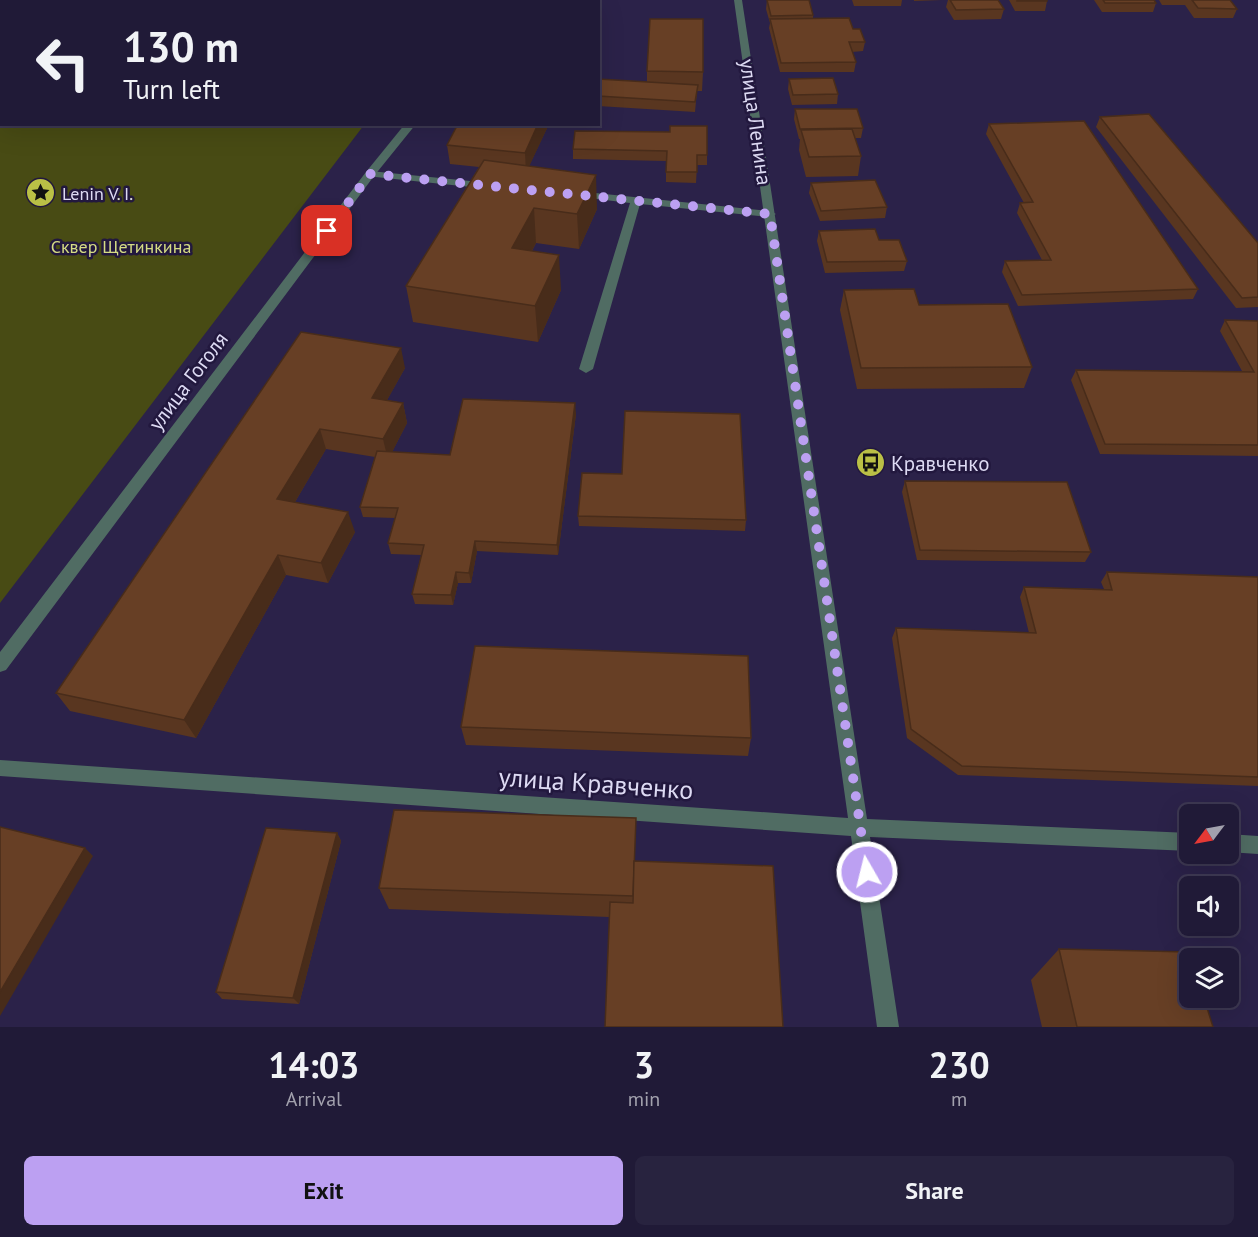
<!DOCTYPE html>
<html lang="en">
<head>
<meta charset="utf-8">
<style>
	body { margin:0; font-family:"PT Sans",sans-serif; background:#28233f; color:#f1f3f6; height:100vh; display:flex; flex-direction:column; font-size:22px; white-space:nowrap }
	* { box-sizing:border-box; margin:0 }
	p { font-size:20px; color:#a2a1ad }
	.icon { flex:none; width:33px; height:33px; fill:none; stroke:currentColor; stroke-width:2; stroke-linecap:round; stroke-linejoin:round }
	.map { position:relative; height:1027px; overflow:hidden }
	.drawer { display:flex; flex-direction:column; background:#201a37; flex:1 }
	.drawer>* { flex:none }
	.top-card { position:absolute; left:0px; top:0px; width:600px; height:126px; box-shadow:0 6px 24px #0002,0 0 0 2px #3d3852; background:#201a37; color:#f1f3f6; overflow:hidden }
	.needle { width:39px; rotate:238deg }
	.tools { position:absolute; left:1179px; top:804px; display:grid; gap:12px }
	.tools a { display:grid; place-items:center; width:60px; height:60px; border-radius:9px; background:#201a37; box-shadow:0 6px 24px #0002,0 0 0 2px #3d3852; font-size:30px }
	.pin { position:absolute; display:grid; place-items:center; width:51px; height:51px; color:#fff; margin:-26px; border-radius:12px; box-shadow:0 3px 9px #0006 }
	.me { position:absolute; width:66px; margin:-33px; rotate:352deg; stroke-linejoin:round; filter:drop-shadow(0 0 4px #0008) }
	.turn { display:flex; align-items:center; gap:21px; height:126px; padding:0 24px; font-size:27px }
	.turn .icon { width:78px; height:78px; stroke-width:2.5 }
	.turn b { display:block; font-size:42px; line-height:51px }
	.eta { display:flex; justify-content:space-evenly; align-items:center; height:102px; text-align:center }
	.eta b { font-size:36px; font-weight:600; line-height:42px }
	.cta { display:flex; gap:12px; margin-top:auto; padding:12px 24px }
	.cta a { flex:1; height:69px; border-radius:9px; background:#bca0f2; color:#111; font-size:24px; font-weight:600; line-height:69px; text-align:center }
	.cta a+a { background:#28233f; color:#f1f3f6 }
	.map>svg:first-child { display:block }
	.green { fill:#484b14 }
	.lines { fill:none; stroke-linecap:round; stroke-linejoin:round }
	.service { fill:#506c63; fill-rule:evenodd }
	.minor { fill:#506c63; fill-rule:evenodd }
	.wall { fill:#593620 }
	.shaded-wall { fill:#482c1a }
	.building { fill:#673f25; stroke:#482c1a; stroke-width:1.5 }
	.route { stroke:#bca0f2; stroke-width:10; stroke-dasharray:0 18 }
	.labels { text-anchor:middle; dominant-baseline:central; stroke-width:5; stroke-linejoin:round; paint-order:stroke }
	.far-poi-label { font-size:18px; fill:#dddaf3; stroke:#22183e; text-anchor:start }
	.far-park-label { font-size:18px; fill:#d5dc84; stroke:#22183e }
	.street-label { font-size:21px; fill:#dddaf3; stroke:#22183e }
	.poi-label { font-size:21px; fill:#dddaf3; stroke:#22183e; text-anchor:start }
	.near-street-label { font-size:26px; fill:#dddaf3; stroke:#22183e }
</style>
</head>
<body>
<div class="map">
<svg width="1258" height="1027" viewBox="0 0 1258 1027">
	<rect width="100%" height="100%" fill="#2b2249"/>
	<path class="green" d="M0 0H459L2 2V124L364 125 0 603Z"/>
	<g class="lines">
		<g class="service">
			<path d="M370 171 490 183 495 186 490 189 366 176 365 174Z"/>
			<path d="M576 191 770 211 776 214 770 217 640 204 593 369 586 373 579 369 630 203 572 196V192Z"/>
		</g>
		<g class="minor">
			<path d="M510 0H519L509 2Z"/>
			<path d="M734 0H742L867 819 1190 833V851L870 837 899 1027H877L851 836 0 776V760L848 818Z"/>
			<path d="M405 124H416L374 176 6 670 0 672V652L366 172Z"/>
			<path d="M1228 834 1258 836V854L1228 852Z"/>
		</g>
	</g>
	<g class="wall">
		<path d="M767 0 813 15V18L853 29 865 42 863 51 852 52 856 62 854 72H780L769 28 770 23 766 9Z"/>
		<path d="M852 0H902L901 6H854Z"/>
		<path d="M914 0H942L914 1Z"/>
		<path d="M948 0H998L1004 9 1001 19 954 20 946 7Z"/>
		<path d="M1009 0H1047V1L1045 11H1015Z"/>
		<path d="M1094 0H1154L1156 3 1153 12H1102Z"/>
		<path d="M1159 0H1230L1237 9 1233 18H1194L1185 5H1162Z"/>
		<path d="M647 71 703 72 702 91H697L695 112 598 106V80L647 82Z"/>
		<path d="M789 79 838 94 837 104 792 105 788 89Z"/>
		<path d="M795 109 863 128 861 138H855L861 156 858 176 806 177 799 150 800 139H799L794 119Z"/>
		<path d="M1100 117 1258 243V307L1236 308 1096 127Z"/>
		<path d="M458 124H549L529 166 597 209 579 249 536 243 532 251 561 290 538 342 413 322 406 286 479 167 450 164 447 145Z"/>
		<path d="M989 124 1198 289 1193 299 1018 306 1002 272 1005 261 1042 260 1017 213 1020 203H1024L986 134Z"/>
		<path d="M575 131 707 155V165H697L696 183 666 182V161L573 159V149Z"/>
		<path d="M811 183 887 207 885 218 820 221 809 193Z"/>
		<path d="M819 231 879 240 907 261 904 271 825 273 817 241Z"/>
		<path d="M844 290 919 305 1032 367 1024 388 857 389 840 310Z"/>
		<path d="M1225 320 1258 321V456L1100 454 1071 380 1076 370 1242 371 1220 331Z"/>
		<path d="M301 332 405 368 387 400 403 403 407 423 392 452 450 455 576 414 558 555 477 551 471 583H458L453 605 415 604 412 594 421 555 391 554 388 543 395 518 363 517 360 507 375 457 326 449 295 502 355 532 328 583 286 575 196 738 70 711 56 693Z"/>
		<path d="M905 481 1091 552 1085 562 917 560 902 492Z"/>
		<path d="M578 516 746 520 745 531 579 526Z"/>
		<path d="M1107 572 1258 577V786L958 775 907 738 892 638 896 628 1029 633 1020 597 1024 587 1104 589 1101 582Z"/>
		<path d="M461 727 751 738 748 756 466 745Z"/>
		<path d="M337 833 341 841 299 1004 222 999 216 992Z"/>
		<path d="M635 861 773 866 609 917 389 909 379 888Z"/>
		<path d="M1059 949 1213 1027H1042L1031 980Z"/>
	</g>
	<g class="shaded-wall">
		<path d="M538 124H549L526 173 525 153Z"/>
		<path d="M596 175 597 209 579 249 577 214Z"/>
		<path d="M534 208 536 243 515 283 512 248Z"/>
		<path d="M559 255 561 290 538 342 535 306Z"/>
		<path d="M401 348 405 368 377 418 372 398Z"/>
		<path d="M403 403 407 423 388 460 383 439Z"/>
		<path d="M575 403 576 414 558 555 557 545Z"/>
		<path d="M320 429 326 449 285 519 277 499Z"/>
		<path d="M348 512 355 532 328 583 321 563Z"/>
		<path d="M475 541 477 551 471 583 469 573Z"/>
		<path d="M278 555 286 575 196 738 184 720Z"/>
		<path d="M456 572 458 583 453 605 451 595Z"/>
		<path d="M337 833 341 841 299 1004 293 998Z"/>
		<path d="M85 848 93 856 0 1016V992Z"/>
	</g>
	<g class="building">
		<path d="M767 0H809L813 15 771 16Z"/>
		<path d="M950 0H998L1004 9 956 10Z"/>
		<rect x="1017" y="0" width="30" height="1"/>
		<path d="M1103 0H1154L1156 3H1105Z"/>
		<path d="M1192 0H1230L1237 9 1198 8Z"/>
		<path d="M849 18 853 29H860L865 42H849L856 62 781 63 770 19Z"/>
		<path d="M650 19H703V72L647 71Z"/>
		<path d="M833 78 838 94 793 95 789 79Z"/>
		<path d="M598 79 698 85 695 102 598 96Z"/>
		<path d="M795 109H857L863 128 800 129Z"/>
		<path d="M1149 114 1258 243V297L1242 298 1100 117Z"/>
		<path d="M1084 121 1198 289 1022 295 1005 261 1051 260 1020 203 1033 202 989 124Z"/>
		<path d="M458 124H538L525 153 447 145Z"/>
		<path d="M670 126H707V155H697V172H666L667 151 573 149 575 131 670 132Z"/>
		<path d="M852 129 861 156 809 157 801 130Z"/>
		<path d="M484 160 596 175 577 214 534 208 512 248 559 255 535 306 406 286Z"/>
		<path d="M875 180 887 207 821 211 811 183Z"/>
		<path d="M875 229 879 240H899L907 261 827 262 819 231Z"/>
		<path d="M914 289 919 305 1008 304 1032 367 861 368 844 290Z"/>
		<path d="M1225 320 1258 321V445L1105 444 1076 370 1254 372Z"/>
		<path d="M301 332 401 348 372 398 403 403 383 439 320 429 277 499 348 512 321 563 278 555 184 720 56 693Z"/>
		<path d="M463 399 575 403 557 545 475 541 469 573 456 572 451 595 412 594 424 545 388 543 398 508 360 507 377 451 450 455Z"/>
		<path d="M625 411 740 414 746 520 578 516 582 473 622 474Z"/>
		<path d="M905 481 1067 482 1091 552 920 550Z"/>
		<path d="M1107 572 1258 577V777L962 766 911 729 896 628 1036 633 1024 587 1112 590Z"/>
		<path d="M475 646 748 656 751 738 461 727Z"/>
		<path d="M394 810 636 818 633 896 379 888Z"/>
		<path d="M0 827 85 848 0 992Z"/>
		<path d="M266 828 337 833 293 998 216 992Z"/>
		<path d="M634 861 773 866 783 1027H605L610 902 633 903Z"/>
		<path d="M1059 949 1189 952 1191 958H1190V998H1204L1213 1027H1077Z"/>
	</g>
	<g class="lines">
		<path class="route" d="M327 231 370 174 770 214 867 872"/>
	</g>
	<defs>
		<symbol id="sight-disc" viewBox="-11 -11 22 22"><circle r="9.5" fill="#bac046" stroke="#22183e"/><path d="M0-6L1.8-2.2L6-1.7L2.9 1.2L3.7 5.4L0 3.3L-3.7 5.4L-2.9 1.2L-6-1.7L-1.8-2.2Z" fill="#111"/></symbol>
		<symbol id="bus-disc" viewBox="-11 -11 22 22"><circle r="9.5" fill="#bac046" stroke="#22183e"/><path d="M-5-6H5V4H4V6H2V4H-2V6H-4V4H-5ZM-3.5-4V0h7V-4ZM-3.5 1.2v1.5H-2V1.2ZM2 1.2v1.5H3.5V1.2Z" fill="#111"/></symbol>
	</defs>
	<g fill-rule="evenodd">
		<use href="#sight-disc" x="24" y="176" width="33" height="33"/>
		<use href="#bus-disc" x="854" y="446" width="33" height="33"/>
	</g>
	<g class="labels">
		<g class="far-poi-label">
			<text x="62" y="193">Lenin V. I.</text>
		</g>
		<g class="far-park-label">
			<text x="121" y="246">Сквер Щетинкина</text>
		</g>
		<g class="street-label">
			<text transform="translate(756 122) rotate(82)">улица Ленина</text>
			<text transform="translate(188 381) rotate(-53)">улица Гоголя</text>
		</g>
		<g class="poi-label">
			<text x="891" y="463">Кравченко</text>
		</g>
		<g class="near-street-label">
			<text transform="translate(596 783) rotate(4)">улица Кравченко</text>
		</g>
	</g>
</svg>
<div class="tools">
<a><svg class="needle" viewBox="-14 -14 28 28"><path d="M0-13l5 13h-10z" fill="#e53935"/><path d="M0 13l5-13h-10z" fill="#a2a1ad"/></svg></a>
<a><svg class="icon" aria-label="sound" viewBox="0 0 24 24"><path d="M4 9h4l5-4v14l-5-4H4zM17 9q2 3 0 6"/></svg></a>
<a><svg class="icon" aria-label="layers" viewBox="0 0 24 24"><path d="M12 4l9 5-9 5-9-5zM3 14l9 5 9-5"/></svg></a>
</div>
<div class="pin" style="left:327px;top:231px;background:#d93025"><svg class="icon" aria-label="arrive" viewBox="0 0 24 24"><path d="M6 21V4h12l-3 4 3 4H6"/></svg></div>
<svg class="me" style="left:867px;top:872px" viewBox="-20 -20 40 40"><circle r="17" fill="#bca0f2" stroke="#fff" stroke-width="3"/><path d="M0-11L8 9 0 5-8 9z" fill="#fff"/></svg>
<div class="top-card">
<div class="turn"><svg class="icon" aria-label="left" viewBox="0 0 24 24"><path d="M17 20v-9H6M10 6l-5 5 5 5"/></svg><div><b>130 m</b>Turn left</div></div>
</div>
</div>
<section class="drawer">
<div class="eta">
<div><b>14:03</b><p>Arrival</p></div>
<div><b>3</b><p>min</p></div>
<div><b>230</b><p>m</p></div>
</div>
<div class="cta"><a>Exit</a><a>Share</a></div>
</section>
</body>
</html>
